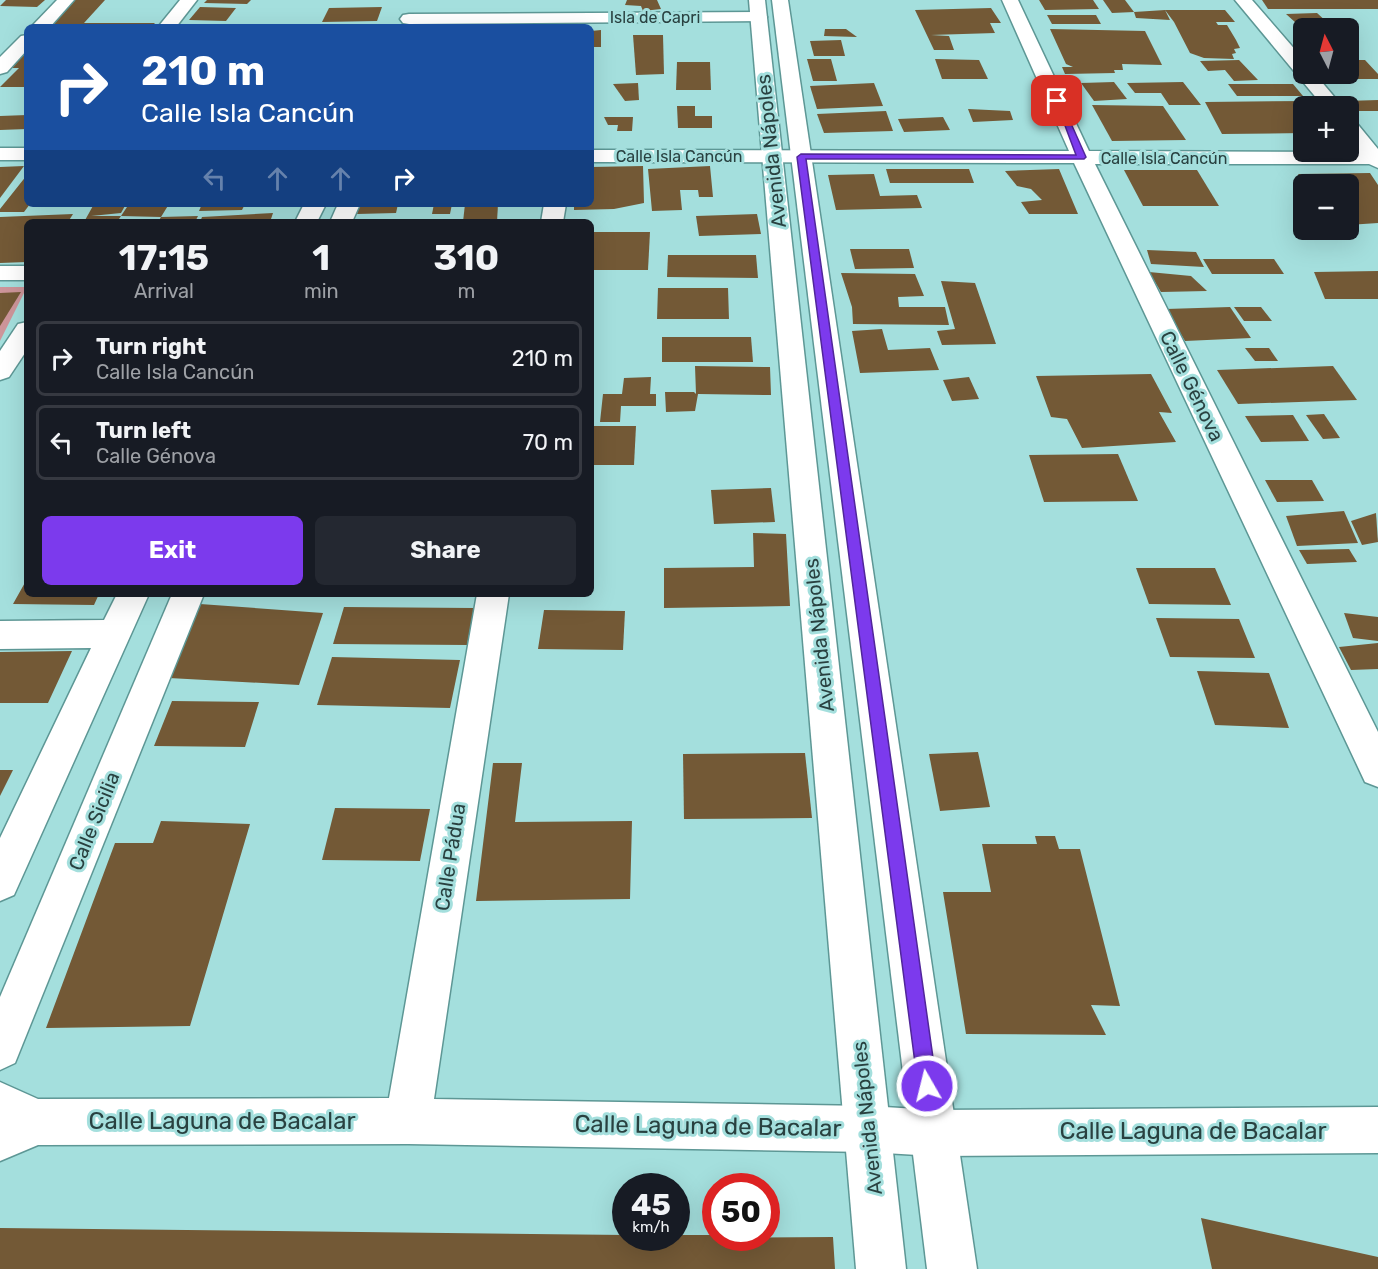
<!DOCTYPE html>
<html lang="en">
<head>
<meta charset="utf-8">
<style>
	body { margin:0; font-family:Rubik,sans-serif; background:#242831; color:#f1f3f6; height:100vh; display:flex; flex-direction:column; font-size:22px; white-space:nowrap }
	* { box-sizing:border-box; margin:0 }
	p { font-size:20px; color:#9ea1a6 }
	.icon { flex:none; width:33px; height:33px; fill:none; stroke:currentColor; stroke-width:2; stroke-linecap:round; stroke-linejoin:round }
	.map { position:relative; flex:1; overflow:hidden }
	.panel { position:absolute; left:24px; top:219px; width:570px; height:378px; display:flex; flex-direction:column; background:#171b24; border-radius:9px; box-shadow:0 6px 24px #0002 }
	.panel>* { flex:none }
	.top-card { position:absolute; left:24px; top:24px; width:570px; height:183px; border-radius:9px; box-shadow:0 6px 24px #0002; background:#1a4fa0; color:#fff; overflow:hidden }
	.needle { width:39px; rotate:354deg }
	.controls { position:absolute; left:1293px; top:18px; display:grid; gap:12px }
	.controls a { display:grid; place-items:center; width:66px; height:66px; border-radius:9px; background:#171b24; box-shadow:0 6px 24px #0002; font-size:30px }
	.speed { position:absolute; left:612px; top:1173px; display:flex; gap:12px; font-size:30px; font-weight:700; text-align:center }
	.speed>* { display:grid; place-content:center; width:78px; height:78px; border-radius:50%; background:#171b24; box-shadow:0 6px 24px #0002; line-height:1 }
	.speed small { font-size:15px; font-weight:400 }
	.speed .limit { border:9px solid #d22; background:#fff; color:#111 }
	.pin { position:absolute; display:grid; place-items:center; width:51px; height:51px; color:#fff; margin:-26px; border-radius:12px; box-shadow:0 3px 9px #0006 }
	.me { position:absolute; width:66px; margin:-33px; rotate:352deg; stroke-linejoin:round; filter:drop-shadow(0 0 4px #0008) }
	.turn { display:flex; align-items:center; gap:21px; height:126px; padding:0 18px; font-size:27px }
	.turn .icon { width:78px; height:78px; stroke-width:2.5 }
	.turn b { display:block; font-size:42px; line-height:51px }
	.lanes { display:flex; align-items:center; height:57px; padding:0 18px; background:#0003; justify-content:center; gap:30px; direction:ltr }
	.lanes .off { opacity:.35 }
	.eta { display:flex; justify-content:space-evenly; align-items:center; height:102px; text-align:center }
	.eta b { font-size:36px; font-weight:700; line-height:42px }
	.button { display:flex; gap:12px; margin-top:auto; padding:12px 18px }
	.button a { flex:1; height:69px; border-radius:9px; background:#7c3aed; color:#fff; font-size:24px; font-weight:700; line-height:69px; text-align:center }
	.button a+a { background:#242831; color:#f1f3f6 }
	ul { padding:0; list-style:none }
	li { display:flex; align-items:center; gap:18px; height:75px; margin:0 12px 9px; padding:0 6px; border:3px solid #363941; border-radius:9px }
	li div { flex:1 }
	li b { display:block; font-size:22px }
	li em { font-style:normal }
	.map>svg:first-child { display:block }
	.green { fill:#cd959a }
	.building { fill:#735936 }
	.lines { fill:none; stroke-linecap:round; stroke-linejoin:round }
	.minor-casing { stroke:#5d9795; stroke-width:3 }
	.major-casing { stroke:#5d9795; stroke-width:3 }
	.minor { fill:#fff; fill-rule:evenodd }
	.major { fill:#fff; fill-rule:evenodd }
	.route { fill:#7c3aed; stroke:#51269a; stroke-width:1.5 }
	.labels { text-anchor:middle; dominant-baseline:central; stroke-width:6; stroke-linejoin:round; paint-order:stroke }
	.far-street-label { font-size:16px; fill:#294140; stroke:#a4dfdd }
	.street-label { font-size:20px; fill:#294140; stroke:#a4dfdd }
	.near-street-label { font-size:24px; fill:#294140; stroke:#a4dfdd }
</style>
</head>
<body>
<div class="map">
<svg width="1378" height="1269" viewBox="0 0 1378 1269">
	<rect width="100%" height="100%" fill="#a4dfdd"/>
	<path class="green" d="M0 287H27L0 341Z"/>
	<g class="building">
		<path d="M6 0H45L37 7 0 6Z"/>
		<path d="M73 0H105L84 23H155L151 27H48Z"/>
		<path d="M207 0H251L247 4 204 3Z"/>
		<path d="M627 0H657L661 9 643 11 641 6 625 5Z"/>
		<path d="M1039 0H1093L1099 9 1045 10Z"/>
		<path d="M1103 0H1125L1134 12 1112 13Z"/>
		<path d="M1262 0H1378V9H1268Z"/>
		<path d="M200 7 236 8 226 21 189 20Z"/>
		<path d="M382 7 377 21 322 22 329 8Z"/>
		<path d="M991 8 1001 23H990L995 33 931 35 949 36 954 50H934L915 10Z"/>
		<path d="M1165 10H1225L1235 22H1216L1218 25H1227L1236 40 1240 48 1234 49 1236 53 1232 54 1234 59 1204 58 1190 53 1174 22 1165 10 1170 20 1136 18 1134 12Z"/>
		<path d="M1317 13 1328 23 1320 24 1324 28H1310L1303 22 1296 23 1286 14Z"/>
		<path d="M1047 15H1096L1101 24H1052Z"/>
		<path d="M825 29H846L857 37 824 36Z"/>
		<path d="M1050 29 1145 31 1162 65 1122 64 1123 70H1114L1115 73 1065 74 1062 67H1073L1066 64Z"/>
		<path d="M601 30V47H591V31Z"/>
		<path d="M633 35H663L664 74 636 75Z"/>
		<path d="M841 40 845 56H814L810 41Z"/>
		<path d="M27 49V87H0L19 68H9Z"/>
		<path d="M807 59H831L837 81H813Z"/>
		<path d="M935 59 979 60 988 79H942Z"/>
		<path d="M1239 60 1258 80 1234 81 1225 70 1208 71 1200 61Z"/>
		<path d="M1348 60H1365L1378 74V79H1335L1331 74H1348Z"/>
		<path d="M677 62H710L711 90H676Z"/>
		<path d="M1114 82 1127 99 1094 101 1081 83Z"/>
		<path d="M1183 82 1201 105H1169L1161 93H1135L1127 83Z"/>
		<path d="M638 83 639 100 625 101 613 84Z"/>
		<path d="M874 83 883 106 817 109 810 86Z"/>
		<path d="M1228 84H1293L1303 96H1237Z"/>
		<path d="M1378 100V111H1355L1346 101Z"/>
		<path d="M1308 101 1314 106H1304V114H1301L1304 117V133L1222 134 1205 102Z"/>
		<path d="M1092 105 1163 106 1186 140 1112 141Z"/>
		<path d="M677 106H695V116H712V128H678Z"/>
		<path d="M968 109 1010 111 1013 120 973 122Z"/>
		<path d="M886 111 893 131 824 133 817 114Z"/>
		<path d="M27 115V129L0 130V116Z"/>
		<path d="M604 117H633L632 131H617L618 125H608Z"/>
		<path d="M943 117 950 130 904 132 898 119Z"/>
		<path d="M24 166 0 198V167Z"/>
		<path d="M643 166 644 203 614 209 574 210V204H591V167Z"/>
		<path d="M710 166 713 197H699L698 190H680L682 210 652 211 648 169Z"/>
		<path d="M886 169H969L974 183H890Z"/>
		<path d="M1059 169 1078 214H1029L1021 202 1042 200 1031 189 1017 186 1005 171Z"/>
		<path d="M1124 170H1197L1219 206H1143Z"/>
		<path d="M1370 173 1378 185V223L1348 225V184H1306L1298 174Z"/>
		<path d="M874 174 880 196 917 195 922 208 836 210 828 175Z"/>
		<path d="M27 175V204H30L24 212H0V209Z"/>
		<path d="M94 204H126L121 213 91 216H121L129 204H169L161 217 121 216 117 222H84Z"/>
		<path d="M202 204H245L242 210 199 211Z"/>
		<path d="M360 204H398L396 213 357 214Z"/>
		<path d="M434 204H452L450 214H432Z"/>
		<path d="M465 204H498L497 222H463Z"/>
		<path d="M273 213 270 222H200L202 217Z"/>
		<path d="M73 214 68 222H27V262L0 263V217Z"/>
		<path d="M757 214 761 234 699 236 696 216Z"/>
		<path d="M198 216 195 222H158L161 217Z"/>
		<path d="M591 232H650L648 270H591Z"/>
		<path d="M850 249H909L914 268 855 269Z"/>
		<path d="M1147 250 1196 252 1204 267 1151 264Z"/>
		<path d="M668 255H756L758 278 667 277Z"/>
		<path d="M1203 259H1274L1284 274H1212Z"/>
		<path d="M1378 271V299H1325L1314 272Z"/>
		<path d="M1149 272 1191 276 1207 291 1161 292Z"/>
		<path d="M841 273 915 274 924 296 898 297 899 307H945L949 325 853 324 852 307Z"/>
		<path d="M941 281 975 283 996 344 942 345 937 331 955 329Z"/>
		<path d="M658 288H728L729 319H657Z"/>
		<path d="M21 292 0 326V293Z"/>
		<path d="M1230 307 1251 338 1185 341 1166 309Z"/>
		<path d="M1234 307H1261L1272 321H1244Z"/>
		<path d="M882 329 888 350 930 348 939 370 860 373 852 331Z"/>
		<path d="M662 337H751L753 362H662Z"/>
		<path d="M1245 348H1269L1278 361H1255Z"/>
		<path d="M695 366 770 367 771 395 698 394 695 411 666 412 665 392H694L696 394Z"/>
		<path d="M1333 366 1357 400 1238 404 1217 370Z"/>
		<path d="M1151 374 1172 413 1159 412 1176 442 1082 448 1067 419 1051 417 1036 376Z"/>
		<path d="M651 377 650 394H656V406H621L620 422H600L603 394H622L624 378Z"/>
		<path d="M969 377 979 399 952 401 943 380Z"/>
		<path d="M1324 414 1340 438 1323 439 1306 415Z"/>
		<path d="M1293 415 1309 441 1261 442 1245 416Z"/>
		<path d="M591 426H636L634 465H591Z"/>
		<path d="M1118 454 1138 501 1044 502 1029 455Z"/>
		<path d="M1265 480H1312L1324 501 1277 502Z"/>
		<path d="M771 488 775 522 714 524 711 490Z"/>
		<path d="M1344 511 1358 543 1297 546 1286 516Z"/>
		<path d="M1376 513 1378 542 1362 545 1351 521Z"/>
		<path d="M753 533 786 534 790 606 664 608V568L754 567Z"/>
		<path d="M1349 549 1357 562 1307 564 1299 550Z"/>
		<path d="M1136 568H1215L1231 605 1149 604Z"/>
		<path d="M27 579V594H99L94 605 13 604Z"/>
		<path d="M200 604 323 613 299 685 169 678Z"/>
		<path d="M344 607 474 608 467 645 333 644Z"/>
		<path d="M544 610 625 611 623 650 538 649Z"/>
		<path d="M1344 613 1378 617V641L1353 638Z"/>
		<path d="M1156 618 1239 619 1255 658 1170 657Z"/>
		<path d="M1378 643V669L1351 670 1339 647Z"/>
		<path d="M72 651 48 703H0V652Z"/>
		<path d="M332 657 460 660 450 708 317 705Z"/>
		<path d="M1197 671 1269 673 1289 728 1215 725Z"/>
		<path d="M172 701 259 702 245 747 154 746Z"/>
		<path d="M978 752 990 807 940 811 929 754Z"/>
		<path d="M805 753 812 818 684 819 683 754Z"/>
		<path d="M493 763H522L515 822 632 821 630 899 476 901Z"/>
		<path d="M0 770H13L0 796Z"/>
		<path d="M335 808 430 809 420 861 322 860Z"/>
		<path d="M161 821 250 824 190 1026 46 1028 115 843H153Z"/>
		<path d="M1035 836H1055L1059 849H1080L1120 1006 1091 1005 1106 1035 966 1034 943 892H991L982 844H1037Z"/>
		<path d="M1201 1218 1378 1257V1269H1212Z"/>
		<path d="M0 1228 626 1235V1238H676V1235H716V1238L833 1237 835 1269H0Z"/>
	</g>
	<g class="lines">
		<defs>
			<g id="minor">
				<path d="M57 0H74L50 27H31Z"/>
				<path d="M180 0H197L176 27H158Z"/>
				<path d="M1002 0H1018L1089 151 1359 152 1348 139V119L1355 121 1378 149V168L1369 164H1095L1378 732V787L1365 782 1074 163 591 162V150L1069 151Z"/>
				<path d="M1235 0H1252L1304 60V74H1315L1342 106H1323Z"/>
				<path d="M758 12 764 13 767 17 764 21 409 24 403 23 400 19 403 15 409 14Z"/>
				<path d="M27 35V50L7 72 0 74V57L21 36Z"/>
				<rect x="0" y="148" width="27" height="12"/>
				<path d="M304 204H326L317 222H295Z"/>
				<path d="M338 204H360L352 222H330Z"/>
				<path d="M544 204H566L563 222H541Z"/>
				<rect x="0" y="266" width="27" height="14"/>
				<path d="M27 322V350L9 377 0 380V351L18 324Z"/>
				<path d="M117 594H149L14 895 0 901V838L91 648 0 649V621L104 620Z"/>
				<path d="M172 594H204L15 1063 0 1070V997Z"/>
				<path d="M477 594H509L434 1099 868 1106 934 1110 1378 1107V1153L934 1156 868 1152 408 1144 38 1145 0 1161V1082L38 1099 389 1098Z"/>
			</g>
			<g id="major">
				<path d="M749 0H765L906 1269H856Z"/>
				<path d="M772 0H788L977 1269H927Z"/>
			</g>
		</defs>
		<use href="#minor" class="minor-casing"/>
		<use href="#major" class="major-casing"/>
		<use href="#minor" class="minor"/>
		<use href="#major" class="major"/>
	</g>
	<path class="route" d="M1055 99 1061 101 1086 157 1084 159H806L937 1086 934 1093 927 1095 921 1093 918 1086 797 157 801 154 1076 155Z"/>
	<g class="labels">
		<g class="far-street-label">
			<text x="655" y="17">Isla de Capri</text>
			<text x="679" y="156">Calle Isla Cancún</text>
			<text x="1164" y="158">Calle Isla Cancún</text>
		</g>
		<g class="street-label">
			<text transform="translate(771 151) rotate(-96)">Avenida Nápoles</text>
			<text transform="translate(1192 386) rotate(64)">Calle Génova</text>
			<text transform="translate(819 635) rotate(-96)">Avenida Nápoles</text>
			<text transform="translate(94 821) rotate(-68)">Calle Sicilia</text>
			<text transform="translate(450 857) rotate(-81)">Calle Pádua</text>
			<text transform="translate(867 1118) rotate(-96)">Avenida Nápoles</text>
		</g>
		<g class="near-street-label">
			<text x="222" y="1121">Calle Laguna de Bacalar</text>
			<text transform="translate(708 1126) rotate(1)">Calle Laguna de Bacalar</text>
			<text x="1193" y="1131">Calle Laguna de Bacalar</text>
		</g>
	</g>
</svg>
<div class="controls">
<a><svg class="needle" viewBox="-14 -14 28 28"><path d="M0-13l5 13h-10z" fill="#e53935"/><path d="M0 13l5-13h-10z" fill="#9ea1a6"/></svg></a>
<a>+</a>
<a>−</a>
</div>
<div class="speed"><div>45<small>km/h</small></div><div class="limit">50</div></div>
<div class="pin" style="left:1057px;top:101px;background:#d93025"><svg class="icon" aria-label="arrive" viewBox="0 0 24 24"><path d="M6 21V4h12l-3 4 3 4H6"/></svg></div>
<svg class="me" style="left:927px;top:1086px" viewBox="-20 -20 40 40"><circle r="17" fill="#7c3aed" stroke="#fff" stroke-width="3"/><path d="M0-11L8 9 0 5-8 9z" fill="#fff"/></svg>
<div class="top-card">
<div class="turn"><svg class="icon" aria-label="right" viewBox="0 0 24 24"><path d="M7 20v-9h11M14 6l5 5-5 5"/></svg><div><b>210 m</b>Calle Isla Cancún</div></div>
<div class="lanes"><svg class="icon off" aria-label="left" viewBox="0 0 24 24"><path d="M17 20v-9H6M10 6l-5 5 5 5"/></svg><svg class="icon off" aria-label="ahead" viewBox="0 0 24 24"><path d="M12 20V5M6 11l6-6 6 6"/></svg><svg class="icon off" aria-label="ahead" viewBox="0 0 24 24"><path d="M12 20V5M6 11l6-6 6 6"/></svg><svg class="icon" aria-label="right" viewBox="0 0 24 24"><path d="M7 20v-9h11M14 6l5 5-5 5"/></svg></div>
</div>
<section class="panel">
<div class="eta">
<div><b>17:15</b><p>Arrival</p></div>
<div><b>1</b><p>min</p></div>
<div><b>310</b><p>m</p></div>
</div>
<ul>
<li><svg class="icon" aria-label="right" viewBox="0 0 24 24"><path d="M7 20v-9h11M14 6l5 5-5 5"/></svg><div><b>Turn right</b><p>Calle Isla Cancún</p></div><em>210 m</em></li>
<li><svg class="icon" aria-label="left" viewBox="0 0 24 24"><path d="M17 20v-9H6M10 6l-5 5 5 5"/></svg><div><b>Turn left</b><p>Calle Génova</p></div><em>70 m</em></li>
</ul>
<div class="button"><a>Exit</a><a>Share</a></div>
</section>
</div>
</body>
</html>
